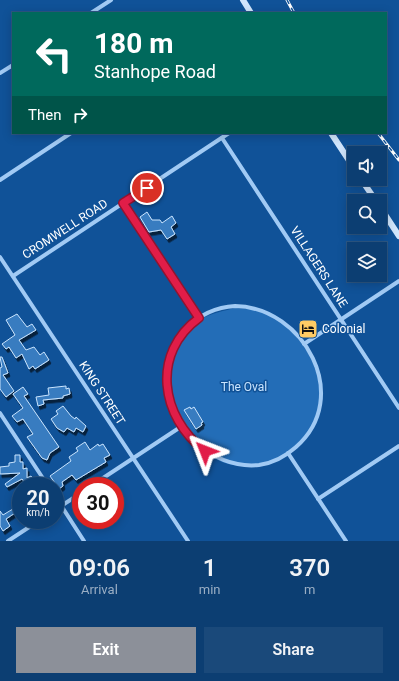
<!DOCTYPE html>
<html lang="en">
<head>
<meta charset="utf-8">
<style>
	body { margin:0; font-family:Roboto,sans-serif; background:#1a497a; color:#f1f3f6; height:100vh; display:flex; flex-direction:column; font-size:15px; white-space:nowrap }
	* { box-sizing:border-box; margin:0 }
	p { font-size:13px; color:#9aaec4 }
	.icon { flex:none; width:22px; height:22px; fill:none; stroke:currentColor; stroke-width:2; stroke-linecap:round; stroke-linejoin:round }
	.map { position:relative; height:541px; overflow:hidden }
	.panel { display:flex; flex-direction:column; background:#0c3e72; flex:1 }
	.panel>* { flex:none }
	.banner { position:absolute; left:12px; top:12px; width:375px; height:122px; border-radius:0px; box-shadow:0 2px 10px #0003,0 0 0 1px #2c5784; background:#00695c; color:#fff; overflow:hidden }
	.tools { position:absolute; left:347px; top:146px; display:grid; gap:8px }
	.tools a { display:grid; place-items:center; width:40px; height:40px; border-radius:0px; background:#0c3e72; box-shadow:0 2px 10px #0003,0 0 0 1px #2c5784; font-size:20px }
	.speed { position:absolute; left:12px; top:477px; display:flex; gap:8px; font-size:20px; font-weight:700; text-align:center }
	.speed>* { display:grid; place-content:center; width:52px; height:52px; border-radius:50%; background:#0c3e72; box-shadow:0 2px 10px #0003,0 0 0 1px #2c5784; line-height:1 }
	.speed small { font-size:10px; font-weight:400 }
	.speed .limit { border:6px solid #d22; background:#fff; color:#111 }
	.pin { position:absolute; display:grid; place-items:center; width:34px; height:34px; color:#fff; margin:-17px; border:2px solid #fff; border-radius:50%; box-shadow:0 1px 4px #0007 }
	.me { position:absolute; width:44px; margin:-22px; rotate:315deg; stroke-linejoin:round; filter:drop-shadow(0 0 3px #0008) }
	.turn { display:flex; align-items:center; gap:14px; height:84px; padding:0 16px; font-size:18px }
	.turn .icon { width:52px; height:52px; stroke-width:2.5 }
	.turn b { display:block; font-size:28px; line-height:34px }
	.then { display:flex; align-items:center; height:38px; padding:0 16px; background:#0003; gap:8px; font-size:15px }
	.eta { display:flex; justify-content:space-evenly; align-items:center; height:68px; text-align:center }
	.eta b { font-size:24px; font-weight:600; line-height:28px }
	.cta { display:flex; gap:8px; margin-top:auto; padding:8px 16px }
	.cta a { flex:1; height:46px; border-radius:0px; background:#8c9099; color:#fff; font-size:16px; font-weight:600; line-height:46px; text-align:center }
	.cta a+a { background:#1a497a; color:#f1f3f6 }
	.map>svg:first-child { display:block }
	.green { fill:#236db7 }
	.building { fill:#397cc0; stroke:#c9e4fe; filter:url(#shadow) }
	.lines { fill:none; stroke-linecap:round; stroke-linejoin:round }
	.street { stroke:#a1caf4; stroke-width:4 }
	.secondary { stroke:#d1e6fd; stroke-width:6 }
	.rail-casing { stroke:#fff; stroke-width:3 }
	.rail { stroke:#105298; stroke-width:1.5; stroke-dasharray:4.5; stroke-linecap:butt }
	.route-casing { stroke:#92132f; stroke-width:10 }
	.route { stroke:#e11d48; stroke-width:7 }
	.labels { text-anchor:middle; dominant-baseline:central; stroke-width:3; stroke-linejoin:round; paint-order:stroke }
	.street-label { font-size:12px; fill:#fff; stroke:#105298 }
	.poi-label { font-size:12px; fill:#fff; stroke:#105298; text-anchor:start }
	.park-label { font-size:12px; fill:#c9e4fe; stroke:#105298 }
</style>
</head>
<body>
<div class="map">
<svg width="399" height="541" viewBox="0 0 399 541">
	<defs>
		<filter id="shadow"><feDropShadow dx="2" dy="3.5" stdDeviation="0" flood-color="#0009"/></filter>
	</defs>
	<rect width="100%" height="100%" fill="#105298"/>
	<path class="green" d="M235 308C247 309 260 309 271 315 318 343 342 412 292 448 287 452 279 460 272 462 257 466 237 468 222 462 209 457 199 445 190 435 177 419 166 398 166 377 165 358 184 329 201 319 212 313 223 311 235 308Z"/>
	<g class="building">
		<path d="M147 212 152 220H160L162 223 172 216 176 223 171 227 175 234 167 239 161 230 149 232 140 217Z"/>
		<path d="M17 314 27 327 32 324 36 330 19 340 26 350 34 347 40 355 44 352 49 360 35 369 33 366 29 369 22 354 16 358 9 347 6 349 2 344 15 335 6 320Z"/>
		<path d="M0 357H2L8 373 3 375 14 391 6 397 0 389V368L2 367Z"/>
		<path d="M66 386V389L69 388 70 394 63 396V398L43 400 44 404 38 406 36 397 49 395 48 388Z"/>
		<path d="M23 387 28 394 24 396 59 447 50 453 47 460 42 458 27 437 33 434 23 419 17 422 12 416 23 408 13 394Z"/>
		<path d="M63 406 71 416 75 419 76 417 86 426 83 432 76 428 74 432 67 428 64 432 57 428 51 419 58 414 56 411Z"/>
		<path d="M190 407 191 409 194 407 203 422 201 423 202 425 196 429 184 410Z"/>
		<path d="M85 442 90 450 98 444 99 446 103 444 110 455 104 458 106 462 76 480 72 475 62 482 63 486 59 489 50 476 71 461 69 457 78 451 76 448Z"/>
		<path d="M15 455H20V462H23V469L27 468V478L31 476 35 481 28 486 22 479 7 487 5 484 20 473 0 474V467L9 466V463L15 462Z"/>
		<path d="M21 504V509L6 519 10 526 3 531 0 526V511L3 515Z"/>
	</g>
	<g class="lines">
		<g class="street">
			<path d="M91 13 111 0"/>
			<path d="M0 73 13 65"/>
			<path d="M222 138 399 408"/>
			<path d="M0 180 71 133"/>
			<path d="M123 203 199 318"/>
			<path d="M0 257 188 541"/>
			<path d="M13 276 229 133"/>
			<path d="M235 306C304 307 353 397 296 447 286 456 273 463 259 465 210 470 167 425 166 378 165 340 198 308 235 306Z"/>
			<path d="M304 344 399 281"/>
			<path d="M0 413 48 486"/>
			<path d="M288 453 346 541"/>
			<path d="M91 486 182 426"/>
			<path d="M55 496 84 541"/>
			<path d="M318 499 399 446"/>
			<path d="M55 510 81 493"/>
			<path d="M8 541 40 520"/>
		</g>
		<g class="secondary">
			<path d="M243 0 251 13"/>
			<path d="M331 133 354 168"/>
			<path d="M361 179 376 201"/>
			<path d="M380 207 399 236"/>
		</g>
		<defs>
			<g id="rail">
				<path d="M287 0 294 13"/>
				<path d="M378 133 399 160"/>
			</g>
		</defs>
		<use href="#rail" class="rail-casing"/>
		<use href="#rail" class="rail"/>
	</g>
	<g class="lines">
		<defs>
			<path id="route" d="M147 188 123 203 199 318C151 353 160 417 205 451"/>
		</defs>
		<use href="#route" class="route-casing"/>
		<use href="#route" class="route"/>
	</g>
	<defs>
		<symbol id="hotel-square" viewBox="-11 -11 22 22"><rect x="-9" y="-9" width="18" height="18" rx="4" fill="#ffcb64" stroke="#105298"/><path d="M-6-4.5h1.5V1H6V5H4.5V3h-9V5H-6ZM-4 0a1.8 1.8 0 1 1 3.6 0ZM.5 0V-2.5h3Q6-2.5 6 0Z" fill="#111"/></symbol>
	</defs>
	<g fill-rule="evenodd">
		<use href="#hotel-square" x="297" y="318" width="22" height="22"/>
	</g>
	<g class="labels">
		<g class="street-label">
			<text transform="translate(65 229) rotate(-33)">CROMWELL ROAD</text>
			<text transform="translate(319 267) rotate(57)">VILLAGERS LANE</text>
			<text transform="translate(102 393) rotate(57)">KING STREET</text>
		</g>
		<g class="poi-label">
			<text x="322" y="329">Colonial</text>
		</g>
		<g class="park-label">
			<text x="244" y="387">The Oval</text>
		</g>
	</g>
</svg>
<div class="tools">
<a><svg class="icon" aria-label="sound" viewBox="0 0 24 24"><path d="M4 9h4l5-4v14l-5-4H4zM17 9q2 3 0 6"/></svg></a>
<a><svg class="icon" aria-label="search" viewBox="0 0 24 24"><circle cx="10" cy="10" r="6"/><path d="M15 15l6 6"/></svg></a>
<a><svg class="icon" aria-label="layers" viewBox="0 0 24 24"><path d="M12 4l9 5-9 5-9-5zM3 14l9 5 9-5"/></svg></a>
</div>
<div class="speed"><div>20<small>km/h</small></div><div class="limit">30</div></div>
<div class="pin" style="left:147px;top:188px;background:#d93025"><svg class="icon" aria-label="arrive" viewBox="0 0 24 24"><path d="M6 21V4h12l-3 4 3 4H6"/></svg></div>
<svg class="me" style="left:205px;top:451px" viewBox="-20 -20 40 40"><path d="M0-17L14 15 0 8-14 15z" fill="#e11d48" stroke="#fff" stroke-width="4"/></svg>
<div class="banner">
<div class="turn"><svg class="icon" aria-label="left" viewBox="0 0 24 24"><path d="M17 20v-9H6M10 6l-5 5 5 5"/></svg><div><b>180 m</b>Stanhope Road</div></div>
<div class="then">Then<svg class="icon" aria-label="right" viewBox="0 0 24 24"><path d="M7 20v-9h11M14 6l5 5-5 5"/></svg></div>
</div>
</div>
<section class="panel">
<div class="eta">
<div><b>09:06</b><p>Arrival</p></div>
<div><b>1</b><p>min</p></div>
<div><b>370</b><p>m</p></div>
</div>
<div class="cta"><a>Exit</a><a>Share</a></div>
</section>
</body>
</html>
